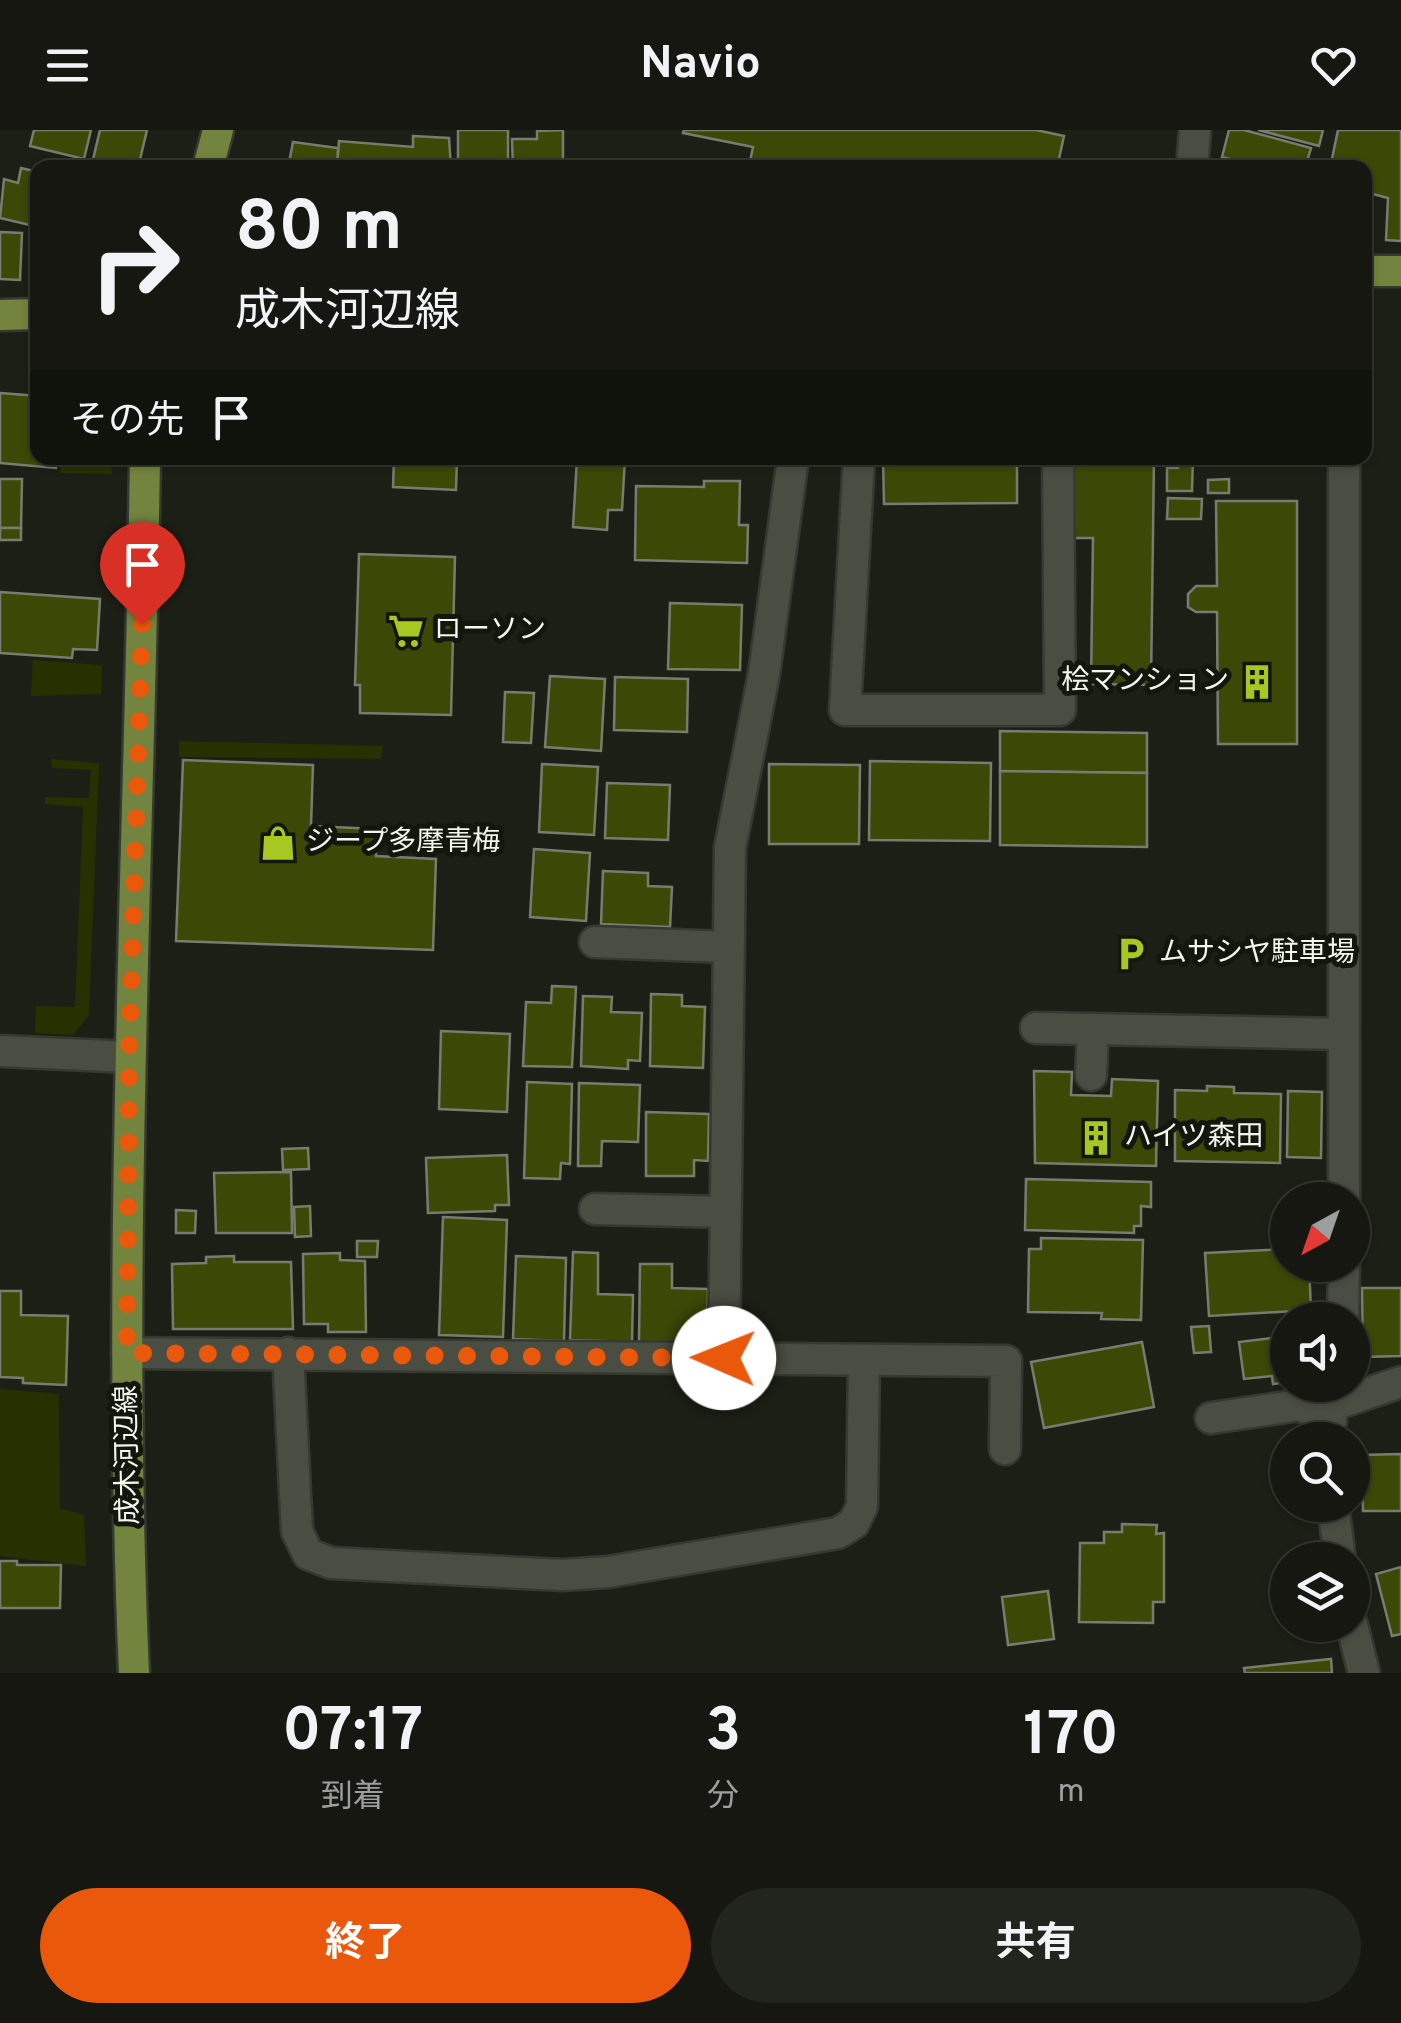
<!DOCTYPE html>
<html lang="ja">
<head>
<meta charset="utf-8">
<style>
	body { margin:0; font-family:Overpass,"Noto Sans JP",sans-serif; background:#22241e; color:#f1f3f6; height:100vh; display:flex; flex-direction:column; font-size:38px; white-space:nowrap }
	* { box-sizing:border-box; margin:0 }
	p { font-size:32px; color:#9d9f9f }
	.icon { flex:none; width:55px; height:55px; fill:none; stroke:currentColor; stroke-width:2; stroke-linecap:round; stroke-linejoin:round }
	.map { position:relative; height:1543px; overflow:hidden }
	.panel { display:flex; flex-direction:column; background:#151710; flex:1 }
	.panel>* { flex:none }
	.banner { position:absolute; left:30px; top:30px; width:1342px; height:305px; border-radius:20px; box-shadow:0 2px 8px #0004,0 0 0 2px #343630; background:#151710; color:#f1f3f6; overflow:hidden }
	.needle { width:65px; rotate:220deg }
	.fabs { position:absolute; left:1270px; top:1052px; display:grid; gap:20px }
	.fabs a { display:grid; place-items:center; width:100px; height:100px; border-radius:50%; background:#151710; box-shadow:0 2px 8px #0004,0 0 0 2px #343630; font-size:50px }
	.pin { position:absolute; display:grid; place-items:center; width:85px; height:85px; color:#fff; margin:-102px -42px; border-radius:50% 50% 50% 0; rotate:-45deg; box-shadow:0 0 10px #0007 }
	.pin .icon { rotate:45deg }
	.me { position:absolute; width:110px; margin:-55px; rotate:271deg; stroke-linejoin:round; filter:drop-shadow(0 0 8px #0008) }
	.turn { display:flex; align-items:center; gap:35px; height:210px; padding:0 40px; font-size:45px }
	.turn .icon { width:130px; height:130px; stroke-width:2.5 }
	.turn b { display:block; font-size:70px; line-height:85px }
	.then { display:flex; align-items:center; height:95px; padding:0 40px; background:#0003; gap:20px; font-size:38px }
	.eta { display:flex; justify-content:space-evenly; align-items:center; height:170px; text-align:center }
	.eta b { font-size:60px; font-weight:700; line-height:70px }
	.action { display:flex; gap:20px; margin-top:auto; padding:20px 40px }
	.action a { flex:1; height:115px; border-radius:60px; background:#ea580c; color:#fff; font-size:40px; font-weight:700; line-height:115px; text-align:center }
	.action a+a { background:#22241e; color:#f1f3f6 }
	header { display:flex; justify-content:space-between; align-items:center; height:130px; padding:0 40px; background:#151710; font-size:45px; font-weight:700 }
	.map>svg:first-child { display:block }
	.green { fill:#273100 }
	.building { fill:#3b4806; stroke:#787c6f; stroke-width:2.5 }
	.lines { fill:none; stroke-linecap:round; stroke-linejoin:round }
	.minor-casing { stroke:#363832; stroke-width:35 }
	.major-casing { stroke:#363832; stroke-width:35 }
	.minor { stroke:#4a4d42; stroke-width:30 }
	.major { stroke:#73843e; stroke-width:30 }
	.route { stroke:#ea580c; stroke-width:18; stroke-dasharray:0 32.4 }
	.labels { text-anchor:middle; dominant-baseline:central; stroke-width:10; stroke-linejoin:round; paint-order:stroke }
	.poi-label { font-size:28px; fill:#f3f5ee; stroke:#13160c; text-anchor:start }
	.street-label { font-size:28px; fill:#f3f5ee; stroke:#13160c }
</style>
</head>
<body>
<header><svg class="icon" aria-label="menu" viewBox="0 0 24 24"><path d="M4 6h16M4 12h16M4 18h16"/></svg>Navio<svg class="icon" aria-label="heart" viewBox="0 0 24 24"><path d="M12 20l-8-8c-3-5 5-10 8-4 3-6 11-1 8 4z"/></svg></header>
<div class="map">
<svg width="1401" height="1543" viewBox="0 0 1401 1543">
	<rect width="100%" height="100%" fill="#1c1f15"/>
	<g class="green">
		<path d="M62 328H111L112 344 60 343Z"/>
		<path d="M33 530 102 535 101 564 31 566Z"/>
		<path d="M179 611 383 616 381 629 179 627Z"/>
		<path d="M51 629 99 633 89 885 73 905 35 903 36 876 75 877 83 677 45 674V667L89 668 91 640 52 638Z"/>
		<path d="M0 1259 59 1264 60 1378 84 1385 86 1436 0 1426Z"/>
	</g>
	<g class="building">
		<path d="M34 0H91L84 29 30 16Z"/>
		<path d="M100 0H147L138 38H91Z"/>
		<rect x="458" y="0" width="50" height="38"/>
		<path d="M563 0V38H513L512 9H537V1Z"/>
		<path d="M684 0H1036L1064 6 1057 38H756L749 36 753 17 683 3Z"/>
		<path d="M1229 0H1244L1311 18 1305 38H1272L1252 33V35L1222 27Z"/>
		<path d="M1258 0H1323L1319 16Z"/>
		<path d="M1338 0H1401V111L1386 110 1388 68 1365 62V38H1330Z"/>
		<path d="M413 6 449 8 451 38H337L339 11 413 17Z"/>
		<path d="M293 12 338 18 337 38H288Z"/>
		<path d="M21 38 38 42V97L0 88 4 49 18 53Z"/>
		<path d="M0 102 22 103 20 150 0 149Z"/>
		<path d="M0 263 38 266V328H57L56 338 0 333Z"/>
		<path d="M394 328H457L456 360 393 357Z"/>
		<path d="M577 328H625L622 380H608L607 400 573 397Z"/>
		<path d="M883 328H1017V373L884 374Z"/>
		<path d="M1073 328H1154L1151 555 1091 554 1093 408H1072Z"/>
		<path d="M1178 328H1193L1192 361H1167V338H1178Z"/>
		<path d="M0 349H22L21 398H0Z"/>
		<path d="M1229 349V363H1208V350Z"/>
		<path d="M704 351H740L739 395H748L747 433 635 430 636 356 704 357Z"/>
		<path d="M1168 368 1202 369 1201 389H1167Z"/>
		<path d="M1216 371H1297V614H1218L1217 482H1196L1188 477V464L1196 456H1217Z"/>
		<rect x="0" y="398" width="21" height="12"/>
		<path d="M359 424 455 427 451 585 360 583V555H355Z"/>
		<path d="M0 462 100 469 97 520 73 519 72 528 0 523Z"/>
		<path d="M670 473 742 475 740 540 668 539Z"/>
		<path d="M550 546 605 549 601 621 545 617Z"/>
		<path d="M615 547 688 549 687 602 614 600Z"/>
		<path d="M505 562 534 563 531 613 503 612Z"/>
		<path d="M1000 601 1147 603V643L1000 641Z"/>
		<path d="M183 630 313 635 311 696 376 699V726L436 729 433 820 176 811Z"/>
		<path d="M870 631 991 633 990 711 869 710Z"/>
		<path d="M542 634 598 637 594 705 539 702Z"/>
		<path d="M769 634 860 635 859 714H769Z"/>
		<path d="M1000 641 1147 643V717L1000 715Z"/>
		<path d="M607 653 670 655 668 710 605 708Z"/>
		<path d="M534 719 590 723 586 791 530 787Z"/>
		<path d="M603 741 648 743V756L672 757 670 797 601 794Z"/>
		<path d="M552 856 576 857 572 937 523 936 526 872 551 873Z"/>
		<path d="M651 864 682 865V876L705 877 703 938 650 936Z"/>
		<path d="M583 866 612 867 611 882 642 883 640 931 628 930V939L581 936Z"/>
		<path d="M441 901 510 904 507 982 439 979Z"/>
		<path d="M1034 941 1072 942 1071 965 1111 966 1112 949 1158 951 1156 1036 1035 1033Z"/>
		<path d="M527 952 572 954 570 1034 561 1033 560 1049 524 1048Z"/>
		<path d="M579 953 640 955 638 1012 602 1011 601 1036H578Z"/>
		<path d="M1207 956 1234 957V963L1281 964 1280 1033 1175 1031V960L1207 961Z"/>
		<path d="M1288 961 1322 962 1321 1028 1287 1027Z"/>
		<path d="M646 982 709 984 708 1031 694 1030V1046H646Z"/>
		<path d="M308 1018 309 1039 283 1040 282 1019Z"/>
		<path d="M507 1025 509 1075H495V1081L428 1083 426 1028Z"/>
		<path d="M291 1042 292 1103H216L214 1043Z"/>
		<path d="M1026 1049 1151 1052V1077L1141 1076V1096H1134V1103L1025 1100Z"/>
		<path d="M310 1076 311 1106 295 1107 294 1077Z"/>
		<path d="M176 1080 196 1081 195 1103H176Z"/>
		<path d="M443 1087 507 1090 503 1207 439 1205Z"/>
		<path d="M1041 1108 1143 1110 1141 1190 1101 1189 1102 1183 1028 1182 1029 1119H1041Z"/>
		<path d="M357 1111H378L377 1127H357Z"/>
		<path d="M1288 1119V1135H1309L1311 1180 1209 1186 1205 1123Z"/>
		<path d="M573 1122 598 1123V1164L633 1165 632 1212 570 1210Z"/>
		<path d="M340 1123V1130L365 1131 366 1202H328V1194H304L303 1124Z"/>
		<path d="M234 1126V1132H291L293 1199H173L172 1134 206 1133V1127Z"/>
		<path d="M516 1126 566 1128 564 1211 513 1209Z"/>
		<path d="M640 1134H672V1158L708 1159 707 1214 639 1212Z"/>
		<path d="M1362 1158H1401V1226L1363 1227Z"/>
		<path d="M0 1161H21V1185L68 1186 66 1255 23 1253V1248L0 1247Z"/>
		<path d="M1209 1196 1211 1222 1194 1223 1191 1197Z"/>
		<path d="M1288 1206V1252L1273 1254 1272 1246 1244 1249 1239 1212Z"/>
		<path d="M1142 1212 1154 1277 1044 1298 1031 1232Z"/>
		<path d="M1401 1324V1381H1363L1362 1325Z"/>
		<path d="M1122 1394 1157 1395 1156 1404 1164 1403V1472H1153V1493L1079 1492 1080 1413H1104V1402H1122Z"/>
		<path d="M0 1431H17V1435H61L60 1478H0Z"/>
		<path d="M1401 1437V1504L1392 1506 1376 1444Z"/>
		<path d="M1048 1461 1054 1509 1008 1515 1002 1467Z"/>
		<path d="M1331 1529 1332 1543H1245L1244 1538Z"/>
	</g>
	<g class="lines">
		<defs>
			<g id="minor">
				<path d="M1192 38 1195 0"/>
				<path d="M859 328 845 580H1060L1058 328"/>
				<path d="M1344 328V1070"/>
				<path d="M595 812 728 817"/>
				<path d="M1036 898 1343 904"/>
				<path d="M0 921 129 927"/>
				<path d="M1091 945 1093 899"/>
				<path d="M595 1079 725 1082"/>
				<path d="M1343 1190 1344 1135"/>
				<path d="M127 1223 1006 1231 1005 1319"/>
				<path d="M288 1223 297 1401 308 1424 331 1433 562 1445 608 1442 838 1403 854 1393 862 1376 864 1230"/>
				<path d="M724 1228 730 718 764 544 793 328"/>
				<path d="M1342 1272 1401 1252"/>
				<path d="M1211 1288 1300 1275 1331 1291"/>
				<path d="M1333 1375 1340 1430"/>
				<path d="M1352 1495 1364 1543"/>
			</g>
			<g id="major">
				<path d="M208 38 218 0"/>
				<path d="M1365 141H1401"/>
				<path d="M0 185 38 184"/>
				<path d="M134 1543C116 1138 139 733 145 328"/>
			</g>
		</defs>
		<use href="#minor" class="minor-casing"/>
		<use href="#major" class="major-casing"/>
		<use href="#minor" class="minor"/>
		<use href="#major" class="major"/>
	</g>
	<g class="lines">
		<path class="route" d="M142 494 129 927 127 1223 724 1228"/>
	</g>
	<defs>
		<symbol id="supermarket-bare" viewBox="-9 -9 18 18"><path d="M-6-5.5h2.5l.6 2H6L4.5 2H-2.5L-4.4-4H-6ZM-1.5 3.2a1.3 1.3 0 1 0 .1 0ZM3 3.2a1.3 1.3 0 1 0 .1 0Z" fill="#a7c820" stroke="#13160c" stroke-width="2.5" paint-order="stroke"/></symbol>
		<symbol id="building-bare" viewBox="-9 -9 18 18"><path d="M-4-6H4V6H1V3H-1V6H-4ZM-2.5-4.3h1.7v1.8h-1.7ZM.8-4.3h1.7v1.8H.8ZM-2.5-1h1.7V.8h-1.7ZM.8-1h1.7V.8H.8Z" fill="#a7c820" stroke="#13160c" stroke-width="2.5" paint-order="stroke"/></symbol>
		<symbol id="shop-bare" viewBox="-9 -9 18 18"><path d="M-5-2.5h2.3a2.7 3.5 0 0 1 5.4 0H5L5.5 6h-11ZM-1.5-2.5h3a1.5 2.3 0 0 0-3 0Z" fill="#a7c820" stroke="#13160c" stroke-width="2.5" paint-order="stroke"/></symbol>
		<symbol id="parking-bare" viewBox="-9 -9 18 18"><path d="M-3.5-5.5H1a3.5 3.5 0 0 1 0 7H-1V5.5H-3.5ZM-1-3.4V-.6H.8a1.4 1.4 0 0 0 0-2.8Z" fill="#a7c820" stroke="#13160c" stroke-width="2.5" paint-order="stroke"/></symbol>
	</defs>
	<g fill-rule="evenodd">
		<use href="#supermarket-bare" x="381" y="476" width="50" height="50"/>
		<use href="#building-bare" x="1232" y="527" width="50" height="50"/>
		<use href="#shop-bare" x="253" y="688" width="50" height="50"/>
		<use href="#parking-bare" x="1106" y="799" width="50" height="50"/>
		<use href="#building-bare" x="1071" y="983" width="50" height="50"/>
	</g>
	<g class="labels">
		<g class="poi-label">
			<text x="434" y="501">ローソン</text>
			<text x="1229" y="552" text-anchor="end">桧マンション</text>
			<text x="306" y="713">ジープ多摩青梅</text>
			<text x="1159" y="824">ムサシヤ駐車場</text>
			<text x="1124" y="1008">ハイツ森田</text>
		</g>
		<g class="street-label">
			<text transform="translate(129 1325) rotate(-91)">成木河辺線</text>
		</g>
	</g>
</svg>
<div class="fabs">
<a><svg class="needle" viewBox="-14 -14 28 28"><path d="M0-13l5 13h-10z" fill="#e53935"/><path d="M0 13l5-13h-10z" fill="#9d9f9f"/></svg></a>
<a><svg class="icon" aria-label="sound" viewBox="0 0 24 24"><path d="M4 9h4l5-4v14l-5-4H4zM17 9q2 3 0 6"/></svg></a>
<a><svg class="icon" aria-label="search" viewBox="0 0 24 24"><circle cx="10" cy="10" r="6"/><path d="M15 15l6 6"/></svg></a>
<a><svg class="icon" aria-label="layers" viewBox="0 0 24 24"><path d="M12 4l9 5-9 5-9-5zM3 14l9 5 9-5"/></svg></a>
</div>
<div class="pin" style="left:142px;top:494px;background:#d93025"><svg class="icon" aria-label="arrive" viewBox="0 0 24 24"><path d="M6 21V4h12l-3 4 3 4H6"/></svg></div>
<svg class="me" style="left:724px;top:1228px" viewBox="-20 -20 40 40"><circle r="19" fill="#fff"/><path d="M0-13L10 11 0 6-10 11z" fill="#ea580c"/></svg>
<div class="banner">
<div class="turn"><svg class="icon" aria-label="right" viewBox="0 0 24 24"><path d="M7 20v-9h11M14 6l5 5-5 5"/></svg><div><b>80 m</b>成木河辺線</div></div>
<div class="then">その先<svg class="icon" aria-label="arrive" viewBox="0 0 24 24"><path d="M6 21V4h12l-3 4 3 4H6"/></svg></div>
</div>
</div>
<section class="panel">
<div class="eta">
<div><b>07:17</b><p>到着</p></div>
<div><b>3</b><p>分</p></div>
<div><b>170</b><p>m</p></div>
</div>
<div class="action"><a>終了</a><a>共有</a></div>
</section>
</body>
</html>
